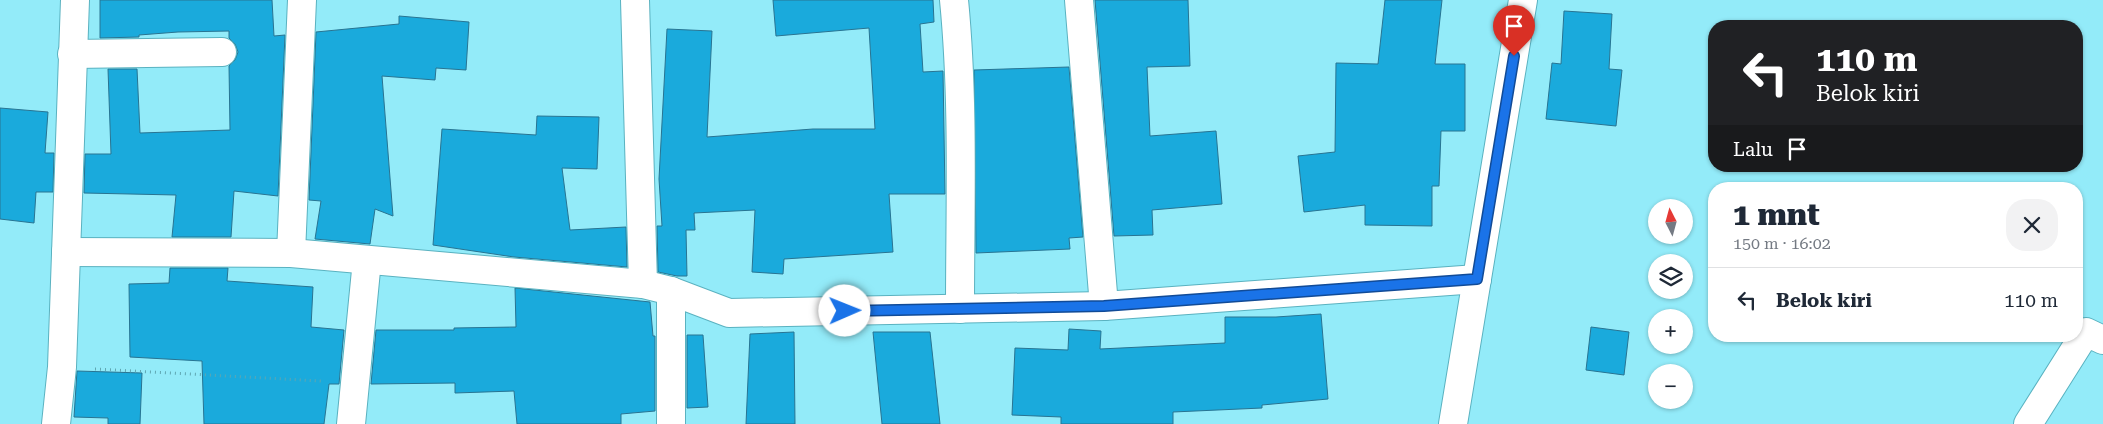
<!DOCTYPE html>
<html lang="id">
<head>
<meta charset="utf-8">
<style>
	body { margin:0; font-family:"Roboto Serif",serif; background:#f2f2f3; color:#1f2937; height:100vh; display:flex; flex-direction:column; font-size:19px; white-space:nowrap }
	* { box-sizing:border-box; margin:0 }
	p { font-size:16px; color:#747a83 }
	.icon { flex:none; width:28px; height:28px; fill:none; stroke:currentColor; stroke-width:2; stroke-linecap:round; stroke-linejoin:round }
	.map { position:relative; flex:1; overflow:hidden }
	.drawer { position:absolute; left:1708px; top:182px; width:375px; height:160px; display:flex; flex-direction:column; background:#fff; border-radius:20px; box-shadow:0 1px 4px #0004 }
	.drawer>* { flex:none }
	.guide { position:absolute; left:1708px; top:20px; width:375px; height:152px; border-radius:20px; box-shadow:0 1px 4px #0004; background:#202124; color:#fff; overflow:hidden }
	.needle { width:32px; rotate:354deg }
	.tools { position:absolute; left:1648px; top:199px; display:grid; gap:10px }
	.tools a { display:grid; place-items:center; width:45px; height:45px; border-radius:50%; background:#fff; box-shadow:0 1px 4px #0004; font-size:25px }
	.pin { position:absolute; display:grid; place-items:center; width:42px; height:42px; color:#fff; margin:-51px -21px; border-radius:50% 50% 50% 0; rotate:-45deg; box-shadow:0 0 5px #0007 }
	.pin .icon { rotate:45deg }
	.me { position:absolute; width:55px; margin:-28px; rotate:89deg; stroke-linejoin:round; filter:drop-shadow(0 0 4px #0008) }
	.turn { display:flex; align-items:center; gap:18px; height:105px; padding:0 25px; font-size:22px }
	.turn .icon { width:65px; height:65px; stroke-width:2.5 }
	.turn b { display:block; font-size:35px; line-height:42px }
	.then { display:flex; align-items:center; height:48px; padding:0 25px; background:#0003; gap:10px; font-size:19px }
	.round { display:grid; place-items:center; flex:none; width:52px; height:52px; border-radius:20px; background:#f2f2f3 }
	.overview { display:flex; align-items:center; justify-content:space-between; height:85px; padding:0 25px }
	h1 { font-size:30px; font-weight:800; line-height:38px }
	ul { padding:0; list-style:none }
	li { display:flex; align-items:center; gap:15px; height:65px; padding:0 25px; border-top:1px solid #e0e1e3 }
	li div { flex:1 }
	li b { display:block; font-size:19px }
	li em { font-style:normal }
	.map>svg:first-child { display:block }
	.building { fill:#1aaadc; stroke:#287492 }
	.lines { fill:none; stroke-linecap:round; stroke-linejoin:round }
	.minor-casing { stroke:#5ab2c0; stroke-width:30 }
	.path { stroke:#5fa6b1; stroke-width:3; stroke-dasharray:1 4; stroke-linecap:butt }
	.minor { stroke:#fff; stroke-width:28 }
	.route-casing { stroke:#114b97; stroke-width:12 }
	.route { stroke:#1a73e8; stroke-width:9 }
</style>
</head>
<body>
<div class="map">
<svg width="2103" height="424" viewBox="0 0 2103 424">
	<rect width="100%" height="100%" fill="#93ebf9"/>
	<g class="building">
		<path d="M100 0H272L274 36 285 35 278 196 234 191 231 237H172L176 195 84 193 85 154H111L108 69H137L140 133 230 130 229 66 235 60 238 52 235 44 229 38V31L178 32 139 35V37L100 38Z"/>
		<path d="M773 0H933L934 22 920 24 923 72 943 71 945 194H889L893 252 784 259 783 274 752 272 755 210 694 213 695 230H686L687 276H677L658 272 657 226H662L659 179 667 29 712 31 707 137 813 129H875L869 28 776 36Z"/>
		<path d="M1095 0H1188L1190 66 1147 67 1150 136 1216 131 1222 204 1152 210 1153 235 1114 236Z"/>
		<path d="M1385 0H1442L1435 64H1465V131H1441L1439 186H1432V226L1365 225V205L1304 212 1298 156 1335 152 1336 63 1378 64Z"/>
		<path d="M1564 11 1612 14 1609 69 1622 70 1616 126 1546 119 1552 63 1561 64Z"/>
		<path d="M399 16 469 22 466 70 436 68 435 80 382 76 393 216 375 209 370 244 315 239 321 201 309 200 316 32 399 24Z"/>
		<path d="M1069 67 1083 237 1069 238 1070 249 976 253 974 70Z"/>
		<path d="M0 108 48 112 45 153H54L53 192H36L34 223 0 219Z"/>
		<path d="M537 116 599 117 597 169 562 168 570 230 626 227 627 267 514 257 433 245 442 129 536 135Z"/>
		<path d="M170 268H228L227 281 313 287 311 327 344 330 339 384H329L324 424H204L202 361 130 357 129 284 169 283Z"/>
		<path d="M515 288 650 302 653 336H655V411L621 414V424H517L514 391 455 393V383L371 384 376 330H454V328L516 327Z"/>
		<path d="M1321 314 1328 399 1262 405V408L1173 412V424H1061V417L1012 415 1015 348 1068 350 1069 329 1101 331 1100 349 1225 343V317H1276Z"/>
		<path d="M1591 327 1629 332 1624 375 1586 370Z"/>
		<path d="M794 332 795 424H746L750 334Z"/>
		<path d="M873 332H930L940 424H882Z"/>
		<path d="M687 335H703L708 407 687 408Z"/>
		<path d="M77 371 142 373 140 424H108V418L74 417Z"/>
	</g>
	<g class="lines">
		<defs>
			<g id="minor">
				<path d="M635 0 643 284"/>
				<path d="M954 0C964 102 960 207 960 309"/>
				<path d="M1079 0 1104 306"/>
				<path d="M72 54 222 52"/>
				<path d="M66 252 291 253 643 284 671 291 729 313 1104 306 1477 279"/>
				<path d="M291 253 302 0"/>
				<path d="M671 291V424"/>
				<path d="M56 424 62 367 75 0"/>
				<path d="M351 424 367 260"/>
				<path d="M1453 424 1523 0"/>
				<path d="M2028 424 2086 332 2103 340"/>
			</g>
		</defs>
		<use href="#minor" class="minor-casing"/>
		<path class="path" d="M95 369 321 381"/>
		<use href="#minor" class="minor"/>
	</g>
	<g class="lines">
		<defs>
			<path id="route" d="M845 311 1104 306 1477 279 1514 56"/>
		</defs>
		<use href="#route" class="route-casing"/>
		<use href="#route" class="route"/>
	</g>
</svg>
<div class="tools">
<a><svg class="needle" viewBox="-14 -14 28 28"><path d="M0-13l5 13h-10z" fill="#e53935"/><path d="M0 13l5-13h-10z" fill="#747a83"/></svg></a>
<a><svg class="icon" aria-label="layers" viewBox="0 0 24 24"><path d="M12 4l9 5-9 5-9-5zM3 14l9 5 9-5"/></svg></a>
<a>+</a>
<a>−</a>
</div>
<div class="pin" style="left:1514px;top:56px;background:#d93025"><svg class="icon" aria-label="arrive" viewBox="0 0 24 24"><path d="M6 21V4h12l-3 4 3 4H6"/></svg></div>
<svg class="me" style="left:845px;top:311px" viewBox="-20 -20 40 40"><circle r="19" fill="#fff"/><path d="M0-13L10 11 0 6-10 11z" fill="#1a73e8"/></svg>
<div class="guide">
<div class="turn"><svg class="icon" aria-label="left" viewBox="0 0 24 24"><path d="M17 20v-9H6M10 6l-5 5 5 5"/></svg><div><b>110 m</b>Belok kiri</div></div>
<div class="then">Lalu<svg class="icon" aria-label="arrive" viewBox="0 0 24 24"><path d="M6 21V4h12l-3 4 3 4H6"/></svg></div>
</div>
<section class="drawer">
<div class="overview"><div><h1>1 mnt</h1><p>150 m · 16:02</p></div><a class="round"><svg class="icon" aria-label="close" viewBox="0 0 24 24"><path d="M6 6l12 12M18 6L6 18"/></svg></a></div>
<ul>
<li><svg class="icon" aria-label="left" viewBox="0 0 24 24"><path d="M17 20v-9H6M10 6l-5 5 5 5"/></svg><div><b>Belok kiri</b></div><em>110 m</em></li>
</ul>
</section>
</div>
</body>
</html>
